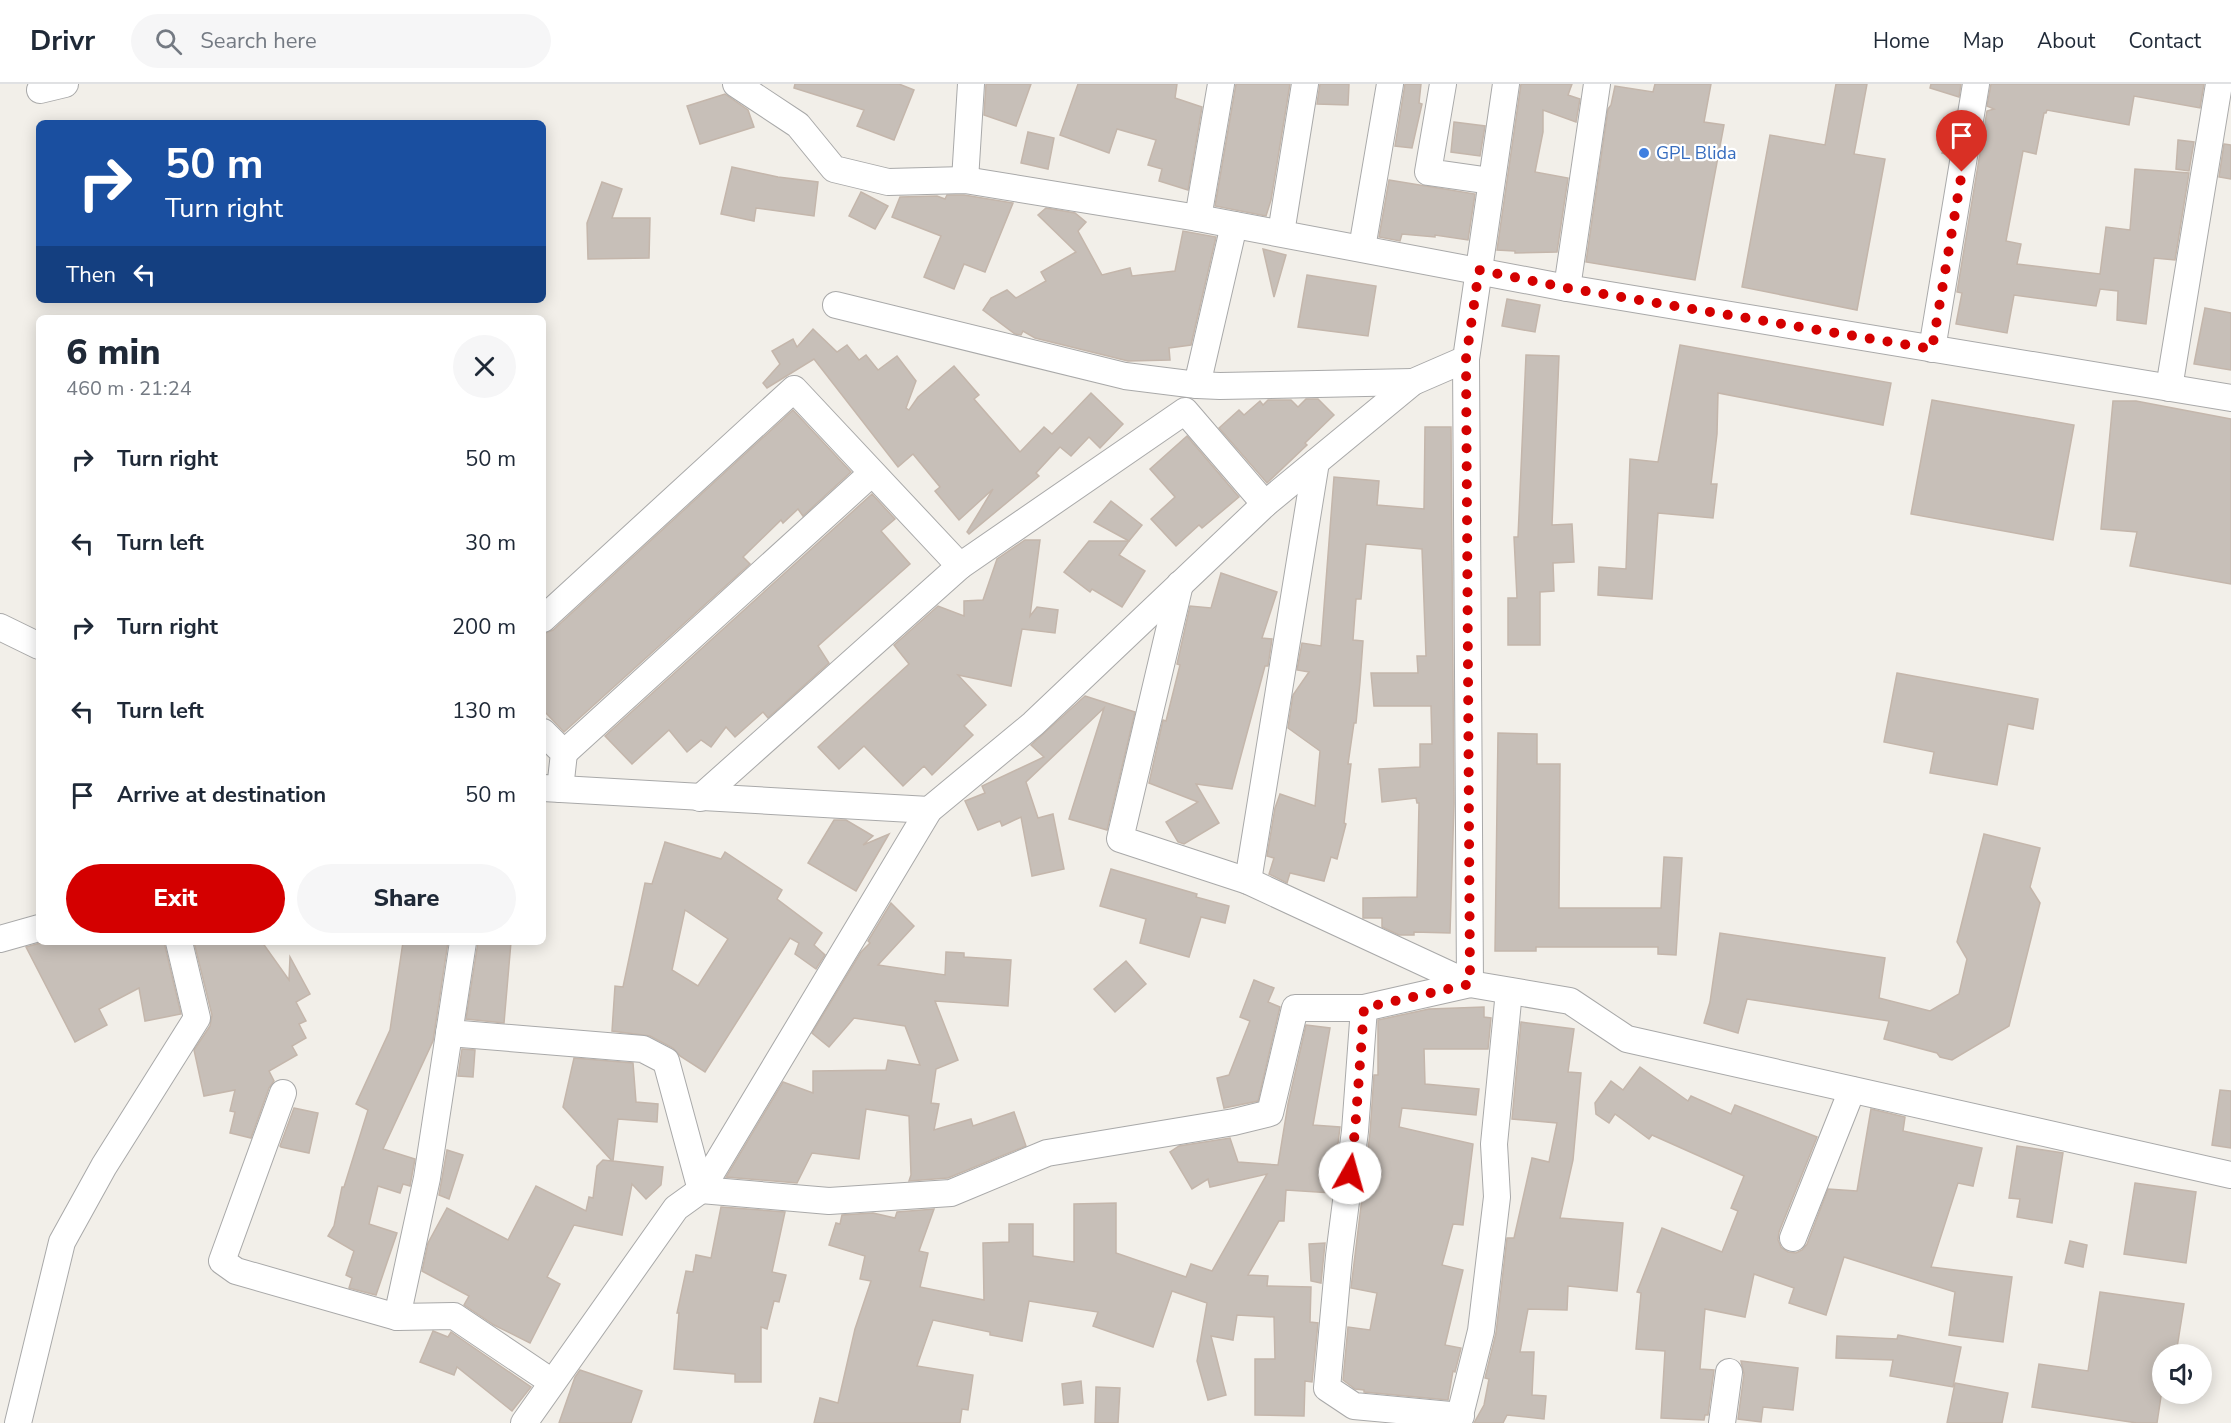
<!DOCTYPE html>
<html lang="en">
<head>
<meta charset="utf-8">
<style>
	body { margin:0; font-family:"Nunito Sans",sans-serif; background:#f6f6f7; color:#1f2937; height:100vh; display:flex; flex-direction:column; font-size:22px; white-space:nowrap }
	* { box-sizing:border-box; margin:0 }
	p { font-size:20px; color:#747a83 }
	.icon { flex:none; width:33px; height:33px; fill:none; stroke:currentColor; stroke-width:2; stroke-linecap:round; stroke-linejoin:round }
	.map { position:relative; flex:1; overflow:hidden }
	.drawer { position:absolute; left:36px; top:231px; width:510px; height:630px; display:flex; flex-direction:column; background:#fff; border-radius:9px; box-shadow:0 3px 15px #0003 }
	.drawer>* { flex:none }
	.guide { position:absolute; left:36px; top:36px; width:510px; height:183px; border-radius:9px; box-shadow:0 3px 15px #0003; background:#1a4fa0; color:#fff; overflow:hidden }
	.tools { position:absolute; left:2152px; top:1260px; display:grid; gap:12px }
	.tools a { display:grid; place-items:center; width:60px; height:60px; border-radius:50%; background:#fff; box-shadow:0 3px 15px #0003; font-size:30px }
	.pin { position:absolute; display:grid; place-items:center; width:51px; height:51px; color:#fff; margin:-62px -26px; border-radius:50% 50% 50% 0; rotate:-45deg; box-shadow:0 0 6px #0007 }
	.pin .icon { rotate:45deg }
	.me { position:absolute; width:66px; margin:-33px; rotate:7deg; stroke-linejoin:round; filter:drop-shadow(0 0 4px #0008) }
	.turn { display:flex; align-items:center; gap:21px; height:126px; padding:0 30px; font-size:27px }
	.turn .icon { width:78px; height:78px; stroke-width:2.5 }
	.turn b { display:block; font-size:42px; line-height:51px }
	.then { display:flex; align-items:center; height:57px; padding:0 30px; background:#0003; gap:12px; font-size:22px }
	.round { display:grid; place-items:center; flex:none; width:63px; height:63px; border-radius:32px; background:#f6f6f7 }
	.head { display:flex; align-items:center; justify-content:space-between; height:102px; padding:0 30px }
	h1 { font-size:36px; font-weight:800; line-height:45px }
	.button { display:flex; gap:12px; margin-top:auto; padding:12px 30px }
	.button a { flex:1; height:69px; border-radius:36px; background:#d40000; color:#fff; font-size:24px; font-weight:800; line-height:69px; text-align:center }
	.button a+a { background:#f6f6f7; color:#1f2937 }
	ul { padding:0; list-style:none }
	li { display:flex; align-items:center; gap:18px; height:84px; padding:0 30px }
	li div { flex:1 }
	li b { display:block; font-size:22px }
	li em { font-style:normal }
	header { display:flex; align-items:center; gap:36px; box-sizing:border-box; height:84px; padding:0 30px; background:#fff; border-bottom:2px solid #e0e1e3 }
	header strong { font-size:28px }
	nav { display:flex; gap:33px; margin-inline-start:auto; font-size:21px }
	.search { width:420px; height:54px; background:#f6f6f7; display:flex; align-items:center; gap:15px; box-sizing:border-box; padding:0 21px; border-radius:33px; color:#747a83; font-size:22px }
	.map>svg:first-child { display:block }
	.building { fill:#c7bfb8; stroke:#c4b6ab; stroke-width:1.5; fill-rule:evenodd }
	.lines { fill:none; stroke-linecap:round; stroke-linejoin:round }
	.minor-casing { stroke:#a9a9a9; stroke-width:28 }
	.minor { stroke:#fff; stroke-width:26 }
	.route { stroke:#d40000; stroke-width:10; stroke-dasharray:0 18 }
	.shop-dot { fill:#3f7fe0; stroke:#fff; stroke-width:2 }
	.labels { text-anchor:middle; dominant-baseline:central; stroke-width:4.5; stroke-linejoin:round; paint-order:stroke }
	.shop-label { font-size:18px; fill:#366cbe; stroke:#fff; text-anchor:start }
</style>
</head>
<body>
<header>
<strong>Drivr</strong>
<div class="search"><svg class="icon" aria-label="search" viewBox="0 0 24 24"><circle cx="10" cy="10" r="6"/><path d="M15 15l6 6"/></svg>Search here</div>
<nav><a>Home</a><a>Map</a><a>About</a><a>Contact</a></nav>
</header>
<div class="map">
<svg width="2231" height="1339" viewBox="0 0 2231 1339">
	<rect width="100%" height="100%" fill="#f2efe9"/>
	<g class="building">
		<path d="M795 0H899L914 6 894 56 857 42 864 26 794 4Z"/>
		<path d="M986 0H1031L1016 42 984 31Z"/>
		<path d="M1078 0H1177L1175 14 1202 23 1188 106 1159 97 1162 85 1148 81 1156 56 1117 45 1109 69 1060 51Z"/>
		<path d="M1236 0H1290L1271 116 1266 132 1215 122Z"/>
		<path d="M1320 0H1349L1348 21 1317 20Z"/>
		<path d="M1405 0H1421L1419 19 1422 20 1412 64 1395 62Z"/>
		<path d="M1521 0H1572L1568 11 1580 15 1576 38 1543 26V48L1535 88 1568 94 1557 168 1515 169V167L1497 166Z"/>
		<path d="M1655 0H1711L1704 38 1724 41 1695 196 1586 178 1608 25 1611 21 1615 2 1653 8Z"/>
		<path d="M1836 0H1867L1854 70 1885 75 1857 226 1742 203 1770 51 1825 61Z"/>
		<path d="M1931 0H1961L1959 13 1930 4Z"/>
		<path d="M1991 0H2204L2200 24 2134 12 2129 41 2047 26 2046 29H2044L2036 70 2023 67 2006 157 2021 160 2017 180 2100 190 2106 143 2130 146 2135 85 2189 89 2175 176 2154 174 2146 240 2117 236 2118 207 2100 205 2096 222 2014 211 2007 249 1956 240 1962 209 1957 208 1987 27 1994 25 1987 22Z"/>
		<path d="M725 10 748 26 754 43 700 60 687 22Z"/>
		<path d="M1955 34 1949 71 1942 69 1948 56 1943 37Z"/>
		<path d="M1454 38 1485 42 1480 72 1451 68Z"/>
		<path d="M1028 48 1054 54 1048 85 1021 79Z"/>
		<path d="M2178 56 2194 58 2189 87 2176 85Z"/>
		<path d="M2224 60 2231 61V95L2219 93Z"/>
		<path d="M732 83 778 93 818 98 814 132 756 124 754 137 721 130Z"/>
		<path d="M1389 96 1475 110 1468 156 1435 151V153L1402 150 1400 157 1379 153Z"/>
		<path d="M602 98 622 105 612 134H650L649 174 588 175 587 139Z"/>
		<path d="M861 108 888 122 875 145 849 132Z"/>
		<path d="M947 111H964L1013 119 985 188 964 180 954 205 924 193 941 152 892 133 900 113 937 112 945 115Z"/>
		<path d="M1046 124 1075 129 1086 138 1078 147 1102 191 1130 184 1132 192 1175 187 1183 147 1216 153 1191 261 1169 264 1170 276 1128 277 1035 254 1023 247 1021 251 1015 250 983 226 991 214 1007 206 1016 214 1046 197 1041 188 1076 168 1038 131Z"/>
		<path d="M1263 165 1286 171 1274 213Z"/>
		<path d="M1307 191 1376 202 1368 252 1298 243Z"/>
		<path d="M1507 215 1540 221 1535 248 1502 242Z"/>
		<path d="M2205 224 2231 229V286L2194 280Z"/>
		<path d="M813 245 837 268 847 261 859 276 866 271 878 286 897 272 916 297 906 324 909 326 918 313 954 282 979 311 974 315 1020 368 1044 343 1052 350 1091 309 1123 340 1100 364 1089 353 1071 372 1060 363 1036 389 1039 392 969 450 967 448 993 405 959 436 935 407 940 403 913 370 898 383 814 275 767 304 763 299 780 280 772 267 793 255 797 263Z"/>
		<path d="M1680 261 1891 299 1883 341 1718 309 1717 350 1711 400H1717L1713 434 1658 429 1652 515 1598 511 1599 483 1626 485 1630 375 1658 378Z"/>
		<path d="M1526 271 1559 272 1552 441 1572 440 1574 478 1553 479 1554 507 1540 508V561H1508V514H1517L1514 453H1518Z"/>
		<path d="M1306 315H1318L1334 331 1305 359 1307 361 1267 399 1219 344 1239 326 1244 331 1260 317 1263 321 1268 316H1291L1298 323Z"/>
		<path d="M1932 316 2074 341 2053 456 1911 430Z"/>
		<path d="M2113 317H2136L2231 335V500L2130 482 2137 448 2101 445Z"/>
		<path d="M793 326 851 388 803 432 798 425 783 439 781 436 743 473 750 480 564 648 543 626V550L553 546Z"/>
		<path d="M1425 343H1451L1454 719 1450 849 1414 848V851H1399L1382 843V834H1363V814L1417 813 1419 719H1417L1416 714 1382 718 1379 685 1420 683V660H1432L1431 622H1374L1371 589H1418L1417 572H1426L1422 465 1366 460 1361 515H1356L1353 556 1363 557 1360 598 1356 639H1354L1348 680H1351L1344 739 1346 740 1337 775 1331 773 1324 797 1290 789 1287 799 1269 790 1274 774 1267 772 1275 724 1280 710 1315 722 1320 667 1288 644 1293 611 1309 588 1297 586 1302 559 1321 562 1334 393 1379 397 1377 421 1424 425Z"/>
		<path d="M1187 352 1239 413 1202 444 1199 441 1176 462 1151 435 1175 413 1150 385Z"/>
		<path d="M872 410 895 435 881 447 910 480 818 562 829 579 768 634 763 628 735 653 726 643 711 663 701 656 687 668 669 646 632 680 605 652Z"/>
		<path d="M1111 417 1142 441 1129 457 1094 438Z"/>
		<path d="M1025 456H1040L1030 532 1037 523 1058 526 1055 549 1022 545 1011 602 958 591 986 621 964 642 973 651 932 691 924 682 903 702 864 662 839 685 818 663 909 580 894 561 938 522 964 532V517L983 516 997 475Z"/>
		<path d="M1089 457H1129L1119 471 1145 487 1122 523 1092 505 1090 508 1064 488Z"/>
		<path d="M1221 489 1277 508 1262 554 1272 555 1268 582H1265L1232 705 1196 700 1219 739 1184 760 1178 758 1166 738 1198 718 1149 699 1163 636 1166 637 1180 581 1177 580 1190 522 1211 524Z"/>
		<path d="M1897 589 2038 615 2033 645 2008 640 1997 701 1930 689 1934 668 1884 658Z"/>
		<path d="M1085 612 1135 628 1107 746 1069 735 1104 624 1026 698 1038 734 1053 730 1064 785 1032 792 1021 733 1002 742 1000 737 978 746 965 717 985 709 982 702 1044 673 1031 661Z"/>
		<path d="M1498 649 1537 650V680H1560L1559 824H1661L1664 773 1682 774 1676 871 1658 870V863H1536V867H1495Z"/>
		<path d="M834 736H846L873 752 863 761 889 750 856 807 808 779Z"/>
		<path d="M1984 750 2040 764 2030 803 2040 819 2009 942 1952 976 1940 973 1937 969 1884 955 1889 937 1747 915 1738 949 1704 939 1710 918 1720 849 1885 874 1879 914 1930 927 1959 910 1967 875 1957 858Z"/>
		<path d="M665 758 721 775 725 768 782 806 777 815 822 849 814 861 825 871 816 885 795 870 799 859 790 854 705 988 680 972 673 964 650 952 612 947 615 902 623 903 645 799 652 800ZM685 826 728 855 698 902 672 886Z"/>
		<path d="M1111 785 1197 810 1196 813 1229 822 1225 839 1201 833 1189 873 1140 859 1146 835 1100 822Z"/>
		<path d="M891 819 914 842 878 881 945 891 946 868 964 869V873L1011 876 1008 922 935 917 958 976 936 985 931 1019 939 1020 934 1046 971 1035 973 1042 1014 1028 1026 1062 948 1094 909 1097 911 1091 909 1032 866 1025 859 1075 812 1069 797 1099 726 1093 783 998 813 1009V987L886 986 888 976 920 981 905 942 854 934 829 963 812 949 861 868 870 859 868 857Z"/>
		<path d="M44 858H164L181 930 145 937 139 904 99 925 107 941 75 958 26 863Z"/>
		<path d="M194 858H262L289 896 290 873 310 910 296 918 306 937 299 940 306 954 292 962 297 971 269 987 274 997 269 1004 251 1054 230 1049 235 1028 230 1027 235 1006 204 1012 194 966 210 942 212 931Z"/>
		<path d="M403 858H448L433 957 383 1065 415 1075 410 1102 403 1100 400 1109 378 1102 369 1140 397 1149 376 1211 349 1204 352 1194 346 1191 354 1167 328 1152 334 1142 342 1103H344L368 1026 356 1020 390 946Z"/>
		<path d="M478 858H511L504 939 466 935Z"/>
		<path d="M1126 877 1146 900 1115 928 1094 905Z"/>
		<path d="M1254 896 1274 904 1268 918 1280 923 1258 1017 1224 1024 1217 994 1229 991 1250 937 1240 933Z"/>
		<path d="M1484 923V933L1491 934 1488 965H1424L1425 1000 1479 1005 1476 1031 1402 1024 1399 1043 1473 1060 1463 1141 1453 1140 1442 1181 1463 1186 1445 1261 1461 1264 1455 1288 1453 1287 1448 1316 1364 1308V1306L1355 1305 1343 1296 1348 1243 1370 1246 1377 1209 1351 1204 1370 1049 1374 991H1378V936L1429 925Z"/>
		<path d="M1521 938 1574 945 1568 988 1581 989 1573 1076 1560 1134 1623 1139 1617 1207 1568 1202 1567 1226 1528 1225 1520 1268H1534L1532 1311 1546 1312 1544 1335 1507 1331 1503 1339H1474L1484 1321 1489 1295 1485 1294 1496 1249 1507 1154H1514L1532 1074 1549 1078 1557 1039 1512 1035Z"/>
		<path d="M1306 941 1330 944 1313 1041 1340 1043 1332 1109 1286 1106 1284 1137H1279L1248 1191 1268 1192 1267 1202 1311 1203 1310 1238 1318 1239 1312 1298 1305 1297 1304 1332 1255 1331V1275H1275L1274 1233 1237 1231 1233 1256 1211 1252 1226 1311 1208 1316 1197 1277 1207 1219 1172 1207 1153 1263 1093 1242 1098 1228 1029 1217 1022 1257 990 1251V1248L933 1236 917 1282 973 1291 968 1326 962 1325 960 1339H814L820 1314 838 1319 855 1245 871 1197 860 1195 865 1172 829 1161 836 1139 840 1140 842 1131 873 1129 895 1134 897 1128 934 1125 919 1167 928 1169 920 1203 984 1216 983 1159 1009 1158V1140H1033V1172L1074 1178V1120L1116 1119V1169L1186 1193 1191 1180 1212 1187 1267 1090 1210 1103 1208 1095 1192 1105 1170 1068 1179 1062 1230 1054 1238 1078 1278 1081 1288 1020Z"/>
		<path d="M462 965 475 966 473 993 458 992Z"/>
		<path d="M574 974 633 979 636 1018 658 1020 657 1038 618 1035 613 1077 663 1083 661 1101 646 1115 632 1100 622 1151 574 1141 547 1193 560 1200 530 1259 494 1241 464 1221 469 1212 422 1187 428 1159 447 1124 508 1156 536 1102 586 1127 589 1113 593 1114 597 1082 603 1076 612 1077 563 1023Z"/>
		<path d="M1640 983 1688 1017 1691 1012 1731 1030 1735 1021 1817 1053 1779 1148 1778 1156 1781 1163 1788 1168 1796 1169 1802 1166 1807 1160 1828 1105 1857 1107 1871 1025 1905 1033 1903 1047 1982 1064 1973 1102 1958 1099 1931 1183 2012 1193 2003 1258 1949 1251 1955 1208 1844 1173 1826 1231 1789 1219 1794 1204 1754 1190 1745 1233 1705 1225 1700 1285 1714 1286 1708 1331H1705L1704 1336 1661 1334 1665 1267 1636 1265 1641 1209 1637 1208 1662 1144 1722 1168 1738 1127 1731 1124 1744 1092 1652 1051 1649 1055 1615 1030 1609 1039 1596 1030 1595 1019 1611 997 1623 1006Z"/>
		<path d="M2220 1006 2231 1007V1064L2212 1061Z"/>
		<path d="M294 1024 318 1029 309 1069 281 1063 280 1062Z"/>
		<path d="M2017 1062 2063 1069 2052 1139 2017 1133 2020 1115 2009 1114Z"/>
		<path d="M447 1066 463 1071 449 1115 439 1111Z"/>
		<path d="M2135 1099 2196 1108 2186 1179 2124 1170Z"/>
		<path d="M721 1123 785 1128 772 1188 786 1191 779 1218 774 1217 767 1245 761 1243V1298H735V1290L674 1285 679 1229H677L686 1187 693 1188 696 1171 711 1174Z"/>
		<path d="M2070 1157 2087 1161 2083 1183 2065 1179Z"/>
		<path d="M1325 1159 1321 1199 1311 1197 1309 1160Z"/>
		<path d="M2100 1208 2184 1220 2176 1270H2163V1299L2157 1339H2137L2032 1323 2039 1280 2088 1287Z"/>
		<path d="M433 1247 448 1253 451 1248 531 1303 512 1327 457 1283 454 1291 420 1278Z"/>
		<path d="M1898 1251 1961 1263 1953 1303 1890 1292 1893 1276 1836 1274 1837 1252 1897 1255Z"/>
		<path d="M1741 1277 1798 1284 1793 1326 1763 1323 1761 1338 1738 1335 1744 1290Z"/>
		<path d="M580 1286 642 1307 631 1339H559L575 1293Z"/>
		<path d="M1081 1297 1083 1319 1064 1321 1062 1300Z"/>
		<path d="M1955 1299 2008 1309 2002 1339H1947Z"/>
		<path d="M1096 1303 1120 1304 1118 1339H1095Z"/>
	</g>
	<g class="lines">
		<defs>
			<g id="minor">
				<path d="M736 0 798 41 834 85 888 98 965 96 1198 134 1567 204 2231 314"/>
				<path d="M1443 0 1428 88 1491 97"/>
				<path d="M40 6 65 0"/>
				<path d="M965 96 971 0"/>
				<path d="M1198 134 1221 0"/>
				<path d="M1281 149 1305 0"/>
				<path d="M1362 164 1390 0"/>
				<path d="M1567 204 1597 0"/>
				<path d="M836 221 1125 292 1197 301 1220 302 1413 298"/>
				<path d="M1932 265 1976 0"/>
				<path d="M1197 301 1234 141"/>
				<path d="M2169 304 2219 0"/>
				<path d="M1180 500 1120 755 1248 797 1470 900 1570 917 1627 955 2231 1091"/>
				<path d="M543 535 794 305 960 482 1185 327 1265 420"/>
				<path d="M0 543 39 562"/>
				<path d="M543 648 564 669 560 705"/>
				<path d="M564 669 872 389"/>
				<path d="M543 704 929 726"/>
				<path d="M700 714 960 482"/>
				<path d="M1248 797 1316 378"/>
				<path d="M0 855 39 844"/>
				<path d="M1364 924 1355 1047 1339 1172 1327 1304 1354 1322 1461 1332"/>
				<path d="M449 949 643 965 666 977 701 1106 829 1117 951 1109 1047 1069 1234 1038 1270 1029 1295 924H1364L1470 900 1466 275"/>
				<path d="M283 1009 222 1177 236 1187 397 1233 454 1232 552 1298"/>
				<path d="M1793 1154 1852 1006"/>
				<path d="M397 1233 427 1094 463 858"/>
				<path d="M18 1339 62 1158 104 1082 197 934 179 858"/>
				<path d="M524 1339 676 1124 701 1106 929 726 1033 640 1265 420 1413 298 1466 275 1506 0"/>
				<path d="M1458 1339 1481 1247 1497 1113 1494 1060 1509 907"/>
				<path d="M1722 1339 1729 1288"/>
			</g>
		</defs>
		<use href="#minor" class="minor-casing"/>
		<use href="#minor" class="minor"/>
	</g>
	<g class="lines">
		<path class="route" d="M1350 1089 1355 1047 1364 924 1470 900 1466 275 1479 186 1567 204 1932 265 1962 88"/>
	</g>
	<circle class="shop-dot" cx="1644" cy="69" r="6"/>
	<g class="labels">
		<g class="shop-label">
			<text x="1656" y="69">GPL Blida</text>
		</g>
	</g>
</svg>
<div class="tools">
<a><svg class="icon" aria-label="sound" viewBox="0 0 24 24"><path d="M4 9h4l5-4v14l-5-4H4zM17 9q2 3 0 6"/></svg></a>
</div>
<div class="pin" style="left:1962px;top:88px;background:#d93025"><svg class="icon" aria-label="arrive" viewBox="0 0 24 24"><path d="M6 21V4h12l-3 4 3 4H6"/></svg></div>
<svg class="me" style="left:1350px;top:1089px" viewBox="-20 -20 40 40"><circle r="19" fill="#fff"/><path d="M0-13L10 11 0 6-10 11z" fill="#d40000"/></svg>
<div class="guide">
<div class="turn"><svg class="icon" aria-label="right" viewBox="0 0 24 24"><path d="M7 20v-9h11M14 6l5 5-5 5"/></svg><div><b>50 m</b>Turn right</div></div>
<div class="then">Then<svg class="icon" aria-label="left" viewBox="0 0 24 24"><path d="M17 20v-9H6M10 6l-5 5 5 5"/></svg></div>
</div>
<section class="drawer">
<div class="head"><div><h1>6 min</h1><p>460 m · 21:24</p></div><a class="round"><svg class="icon" aria-label="close" viewBox="0 0 24 24"><path d="M6 6l12 12M18 6L6 18"/></svg></a></div>
<ul>
<li><svg class="icon" aria-label="right" viewBox="0 0 24 24"><path d="M7 20v-9h11M14 6l5 5-5 5"/></svg><div><b>Turn right</b></div><em>50 m</em></li>
<li><svg class="icon" aria-label="left" viewBox="0 0 24 24"><path d="M17 20v-9H6M10 6l-5 5 5 5"/></svg><div><b>Turn left</b></div><em>30 m</em></li>
<li><svg class="icon" aria-label="right" viewBox="0 0 24 24"><path d="M7 20v-9h11M14 6l5 5-5 5"/></svg><div><b>Turn right</b></div><em>200 m</em></li>
<li><svg class="icon" aria-label="left" viewBox="0 0 24 24"><path d="M17 20v-9H6M10 6l-5 5 5 5"/></svg><div><b>Turn left</b></div><em>130 m</em></li>
<li><svg class="icon" aria-label="arrive" viewBox="0 0 24 24"><path d="M6 21V4h12l-3 4 3 4H6"/></svg><div><b>Arrive at destination</b></div><em>50 m</em></li>
</ul>
<div class="button"><a>Exit</a><a>Share</a></div>
</section>
</div>
</body>
</html>
